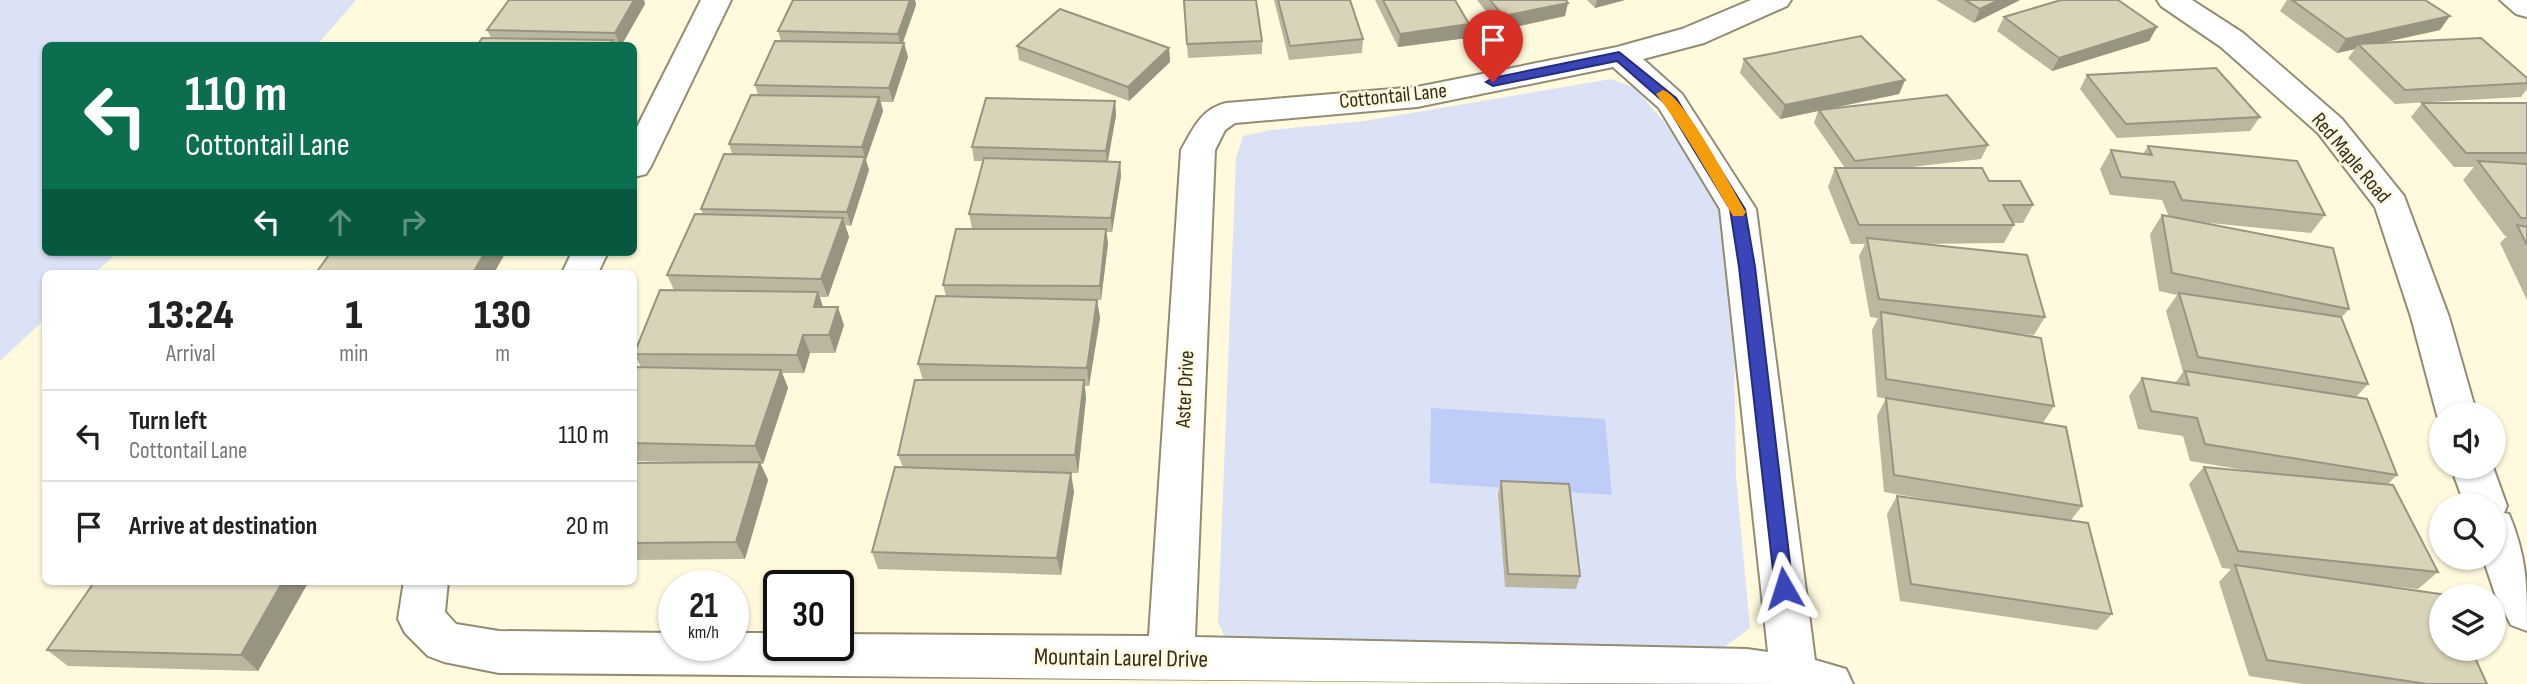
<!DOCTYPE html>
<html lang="en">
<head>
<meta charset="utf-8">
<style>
	body { margin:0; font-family:"Sofia Sans Condensed",sans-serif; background:#f6f6f6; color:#222; height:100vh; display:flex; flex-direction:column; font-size:26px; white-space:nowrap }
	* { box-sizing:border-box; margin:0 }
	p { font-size:23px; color:#767676 }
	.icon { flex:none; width:38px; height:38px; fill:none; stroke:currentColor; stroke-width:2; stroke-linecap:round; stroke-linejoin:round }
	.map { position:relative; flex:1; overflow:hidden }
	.sheet { position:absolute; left:42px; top:270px; width:595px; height:315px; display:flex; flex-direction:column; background:#fff; border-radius:10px; box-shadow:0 2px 5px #0004 }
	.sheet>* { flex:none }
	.guide { position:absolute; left:42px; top:42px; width:595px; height:214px; border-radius:10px; box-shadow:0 2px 5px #0004; background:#0b6e4f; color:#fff; overflow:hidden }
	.fabs { position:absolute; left:2429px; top:402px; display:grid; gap:14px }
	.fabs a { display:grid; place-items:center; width:77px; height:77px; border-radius:50%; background:#fff; box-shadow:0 2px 5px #0004; font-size:35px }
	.speed { position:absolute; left:658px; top:570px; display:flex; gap:14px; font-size:35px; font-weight:700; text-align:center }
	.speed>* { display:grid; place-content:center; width:91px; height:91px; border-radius:50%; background:#fff; box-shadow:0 2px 5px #0004; line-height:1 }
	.speed small { font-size:18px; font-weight:400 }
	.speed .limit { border:4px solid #111; border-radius:10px; background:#fff; color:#111 }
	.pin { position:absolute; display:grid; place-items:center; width:60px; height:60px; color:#fff; margin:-72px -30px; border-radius:50% 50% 50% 0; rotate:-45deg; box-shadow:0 0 7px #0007 }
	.pin .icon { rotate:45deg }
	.me { position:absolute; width:77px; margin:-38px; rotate:354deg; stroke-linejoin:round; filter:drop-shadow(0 0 5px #0008) }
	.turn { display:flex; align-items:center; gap:24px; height:147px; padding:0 28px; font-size:32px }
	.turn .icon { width:91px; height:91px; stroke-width:2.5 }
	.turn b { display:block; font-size:49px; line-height:60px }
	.lanes { display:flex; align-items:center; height:66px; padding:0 28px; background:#0003; justify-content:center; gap:35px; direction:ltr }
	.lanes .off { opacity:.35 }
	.eta { display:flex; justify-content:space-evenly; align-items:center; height:119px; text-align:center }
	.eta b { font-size:42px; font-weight:800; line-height:49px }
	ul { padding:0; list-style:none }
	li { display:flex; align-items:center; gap:21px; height:91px; padding:0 28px; border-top:2px solid #e0e0e0 }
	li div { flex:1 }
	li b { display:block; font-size:26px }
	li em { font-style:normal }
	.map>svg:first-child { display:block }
	.green { fill:#dce2f6 }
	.water { fill:#bfccf8 }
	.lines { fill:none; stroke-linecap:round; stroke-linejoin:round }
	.street-casing { stroke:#918c73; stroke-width:4 }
	.secondary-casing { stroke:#918c73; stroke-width:4 }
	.street { fill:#fff; fill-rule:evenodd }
	.secondary { fill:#fff; fill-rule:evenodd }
	.wall { fill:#bbb69f }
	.shaded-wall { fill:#989482 }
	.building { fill:#d9d4b9; stroke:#989482; stroke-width:2 }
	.route { fill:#3945b9; stroke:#252d78; stroke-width:2 }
	.slow { fill:#f59e0b }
	.labels { text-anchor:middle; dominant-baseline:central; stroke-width:5; stroke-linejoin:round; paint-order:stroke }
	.street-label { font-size:21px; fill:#302e24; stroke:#fffade }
	.near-street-label { font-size:24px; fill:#302e24; stroke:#fffade }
</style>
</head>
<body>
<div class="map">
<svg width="2527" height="684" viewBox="0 0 2527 684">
	<rect width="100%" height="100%" fill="#fffade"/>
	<g class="green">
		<path d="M0 0H356L317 45 46 46V252H118L95 273H46L45 319 0 361Z"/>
		<path d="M1611 79 1635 88 1665 123 1725 210 1733 282 1736 475 1750 628 1719 651 1226 640 1218 622 1236 158 1243 136 1271 130 1364 121Z"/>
	</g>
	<path class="water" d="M1431 408 1605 419 1612 495 1430 483Z"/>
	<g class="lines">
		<defs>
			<g id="street">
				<path d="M701 0H731L651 166 646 174 634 177V133Z"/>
				<path d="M1751 0H1791L1787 6 1704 43 1643 59 1682 94 1756 209 1815 660 1846 669 1853 684C1401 684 950 676 499 673L444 662 428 656 405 633 398 619 404 581H448L445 612 456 624 499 631 674 633V646H733V633H779V646H838V634L1149 636 1181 150C1193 129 1201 109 1226 103L1417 87 1617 47 1682 29ZM1613 67 1659 108 1720 209 1768 652 1747 649 1195 637 1215 150 1225 130 1235 123 1417 107Z"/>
				<path d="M2157 0H2192L2243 33 2342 119 2404 196 2449 317 2477 415H2441V423L2437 415 2411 317 2375 207 2318 133 2221 47 2161 6Z"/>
				<path d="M572 252H608L598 273H562Z"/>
				<path d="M2451 467H2493L2507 506 2504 513 2509 514C2527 558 2527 584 2527 631L2511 625 2495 594 2483 558H2494V506H2465Z"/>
			</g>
			<path id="secondary" d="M2500 0H2527V17L2516 14Z"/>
		</defs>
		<use href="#street" class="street-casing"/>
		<use href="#secondary" class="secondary-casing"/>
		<use href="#street" class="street"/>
		<use href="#secondary" class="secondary"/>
	</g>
	<g class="wall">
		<path d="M509 0H644L645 4 621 46H477L491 38 487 30Z"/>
		<path d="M793 0H915L916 5 903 43H904L908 57 893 102H881L883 111 866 160 869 170 851 226 845 225 849 237 828 297H820L823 307 844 325 835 353H810L804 373H782L788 388 763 464H760L768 480 745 559 634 560V463H726L634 461V367H641L634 354 674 290 667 275 703 215 701 209 732 154 729 144 758 95 755 85 781 41 778 31Z"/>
		<path d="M1183 0 1262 41V54L1188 58Z"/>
		<path d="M1274 0H1350L1363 39 1362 53 1289 60Z"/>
		<path d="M1375 0H1455L1467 38 1398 47Z"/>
		<path d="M1477 0H1566L1565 16 1501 30Z"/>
		<path d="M1587 0H1625L1595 8Z"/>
		<path d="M1936 0H2020L1974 23Z"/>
		<path d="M2287 0H2425L2440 30 2382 43 2527 78V89L2521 97 2395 104 2348 58 2355 49 2337 53 2280 11Z"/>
		<path d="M2004 17 2157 27 2149 41 2052 71 1997 31Z"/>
		<path d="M1017 46 1169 48 1170 62 1129 101 1019 60Z"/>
		<path d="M1744 59 1905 80 1899 94 1832 108 1988 145 1981 159 1903 168 1989 181 2033 205 2023 223H2013L2014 225 2004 243 1918 244 2045 317 2034 335 2013 333 2054 406 2043 423 2082 506 2071 520 2112 614 2097 630 1900 601 1887 514 1897 496 1955 504 1884 492 1877 416 1886 398 1895 400 1877 397 1872 330 1878 318 1870 317 1859 256 1865 244H1851L1828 187 1835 168H1845L1814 123 1818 111 1780 119 1740 73Z"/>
		<path d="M2087 75 2260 117 2250 131 2117 138 2080 89Z"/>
		<path d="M1115 101 1116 115 1108 161 1120 162 1121 176 1112 232H1106L1108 243 1101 300H1097L1100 318 1089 386H1085L1086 398 1078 473H1059L1074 491 1061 575 878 569 872 552 903 467 898 455 923 380 918 364 946 296 943 285 1018 229 972 228 969 214 983 161H974L972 147Z"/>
		<path d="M2422 103H2527V300L2500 243 2507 236H2505L2463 180 2474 167H2454L2411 117Z"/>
		<path d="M2148 146 2325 215 2311 233 2190 221 2349 309 2341 318 2368 384 2356 397 2397 475 2387 485 2438 572 2418 589 2362 583 2487 684H2303L2249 676 2219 582 2231 569 2222 568 2189 484 2204 467 2251 471 2190 461 2183 436 2138 429 2129 396 2142 378 2175 383 2183 372 2166 311 2177 295 2159 291 2150 234 2162 215 2169 217 2162 200 2110 195 2100 169 2111 150 2143 154Z"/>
		<path d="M1501 481 1580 576 1576 589 1505 587 1498 494Z"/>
		<path d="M95 581H309L258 671 68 666 47 650Z"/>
	</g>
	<g class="shaded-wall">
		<path d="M634 0H644L645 4 621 46H620L615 33Z"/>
		<path d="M910 0H915L916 5 901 47 898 34Z"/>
		<path d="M1597 0H1625L1595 8Z"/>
		<path d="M1999 0H2020L1974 23 1980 9Z"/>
		<path d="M1568 3 1565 16 1501 30 1503 16Z"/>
		<path d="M2450 16 2440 30 2361 47 2358 44 2355 49 2337 53 2346 39Z"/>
		<path d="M1469 24 1467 38 1398 47 1400 34Z"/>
		<path d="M2157 27 2149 41 2052 71 2059 58Z"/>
		<path d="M904 43 908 57 893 102 889 88Z"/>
		<path d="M1169 48 1170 62 1129 101 1128 87Z"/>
		<path d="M1905 80 1899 94 1780 119 1785 105Z"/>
		<path d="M879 97 883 111 866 160 869 170 851 226 847 212 865 158 862 147Z"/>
		<path d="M1115 101 1116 115 1107 165 1106 151Z"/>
		<path d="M1120 162 1121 176 1112 232 1111 218Z"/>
		<path d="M843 218 849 237 828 297 821 279Z"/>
		<path d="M1106 229 1108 243 1101 300 1100 286Z"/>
		<path d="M485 252H506L494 273H473Z"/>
		<path d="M818 292 824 310 814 307Z"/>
		<path d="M1097 300 1100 318 1089 386 1087 368Z"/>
		<path d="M838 307 844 325 835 353 829 335Z"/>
		<path d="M803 335 810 353 804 373 797 355Z"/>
		<path d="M781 370 788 388 763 464 755 446Z"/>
		<path d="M1084 380 1086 398 1078 473 1075 455Z"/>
		<path d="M760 462 768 480 745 559 736 542Z"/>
		<path d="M1071 473 1074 491 1061 575 1057 558Z"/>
		<path d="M283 581H309L258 671 241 655Z"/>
	</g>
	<g class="building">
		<path d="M509 0H634L615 33 487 30Z"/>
		<path d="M793 0H910L898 34 778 31Z"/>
		<path d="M1184 0H1256L1262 41 1187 44Z"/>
		<path d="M1278 0H1350L1363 39 1290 46Z"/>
		<path d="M1383 0H1455L1469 24 1400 34Z"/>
		<path d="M1490 0H1566L1568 3 1503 16Z"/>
		<path d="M1965 0H1999L1980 9Z"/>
		<path d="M2061 0H2118L2157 27 2059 58 2004 17Z"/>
		<path d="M2292 0H2425L2450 16 2346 39Z"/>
		<path d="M1060 9 1169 48 1128 87 1017 46Z"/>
		<path d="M1861 36 1905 80 1785 105 1744 59Z"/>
		<path d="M482 38 613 40 609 46H477Z"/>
		<path d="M2481 38 2527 78V83L2405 90 2358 44Z"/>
		<path d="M775 41 904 43 889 88 755 85Z"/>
		<path d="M2216 68 2260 117 2126 124 2087 75Z"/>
		<path d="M751 95 879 97 862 147 729 144Z"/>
		<path d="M1947 95 1988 145 1855 161 1819 110Z"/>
		<path d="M986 98 1115 101 1106 151 972 147Z"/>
		<path d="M2422 103H2527V153H2466Z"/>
		<path d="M2148 146 2297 161 2325 215 2182 200 2174 182 2121 177 2111 150 2152 155Z"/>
		<path d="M724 154 865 157 847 212 701 209Z"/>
		<path d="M984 158 1120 162 1111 218 969 214Z"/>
		<path d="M2478 161 2527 164V218H2521Z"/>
		<path d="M1835 168H1982L1989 181H2020L2033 205H2003L2014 225H1859Z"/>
		<path d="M695 214 843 218 821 279 667 275Z"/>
		<path d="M2162 215 2333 248 2349 309 2172 273Z"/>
		<path d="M2517 225 2527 227V245Z"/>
		<path d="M956 229H1106L1100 286 943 285Z"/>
		<path d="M1867 238 2027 255 2045 317 1879 299Z"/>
		<path d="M331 252H485L473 273H316Z"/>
		<path d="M660 290 818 292 814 307H838L829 335H803L797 355 634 354Z"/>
		<path d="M2179 293 2341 317 2368 384 2198 357Z"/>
		<path d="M936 296 1097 300 1087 368 918 364Z"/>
		<path d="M1881 312 2041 338 2054 406 1886 379Z"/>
		<path d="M634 367 781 370 755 446 634 443Z"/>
		<path d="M2185 371 2367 399 2397 475 2205 444 2197 418 2151 411 2142 378 2189 385Z"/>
		<path d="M915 380H1084L1075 455H898Z"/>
		<path d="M1886 398 2066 427 2082 506 1894 475Z"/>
		<path d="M760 462 736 542 634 543V463Z"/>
		<path d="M895 467 1071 473 1057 558 872 552Z"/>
		<path d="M2204 467 2393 485 2438 572 2238 551Z"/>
		<path d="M1501 481 1569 484 1580 576 1508 574Z"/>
		<path d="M1897 496 2088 523 2112 614 1911 584Z"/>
		<path d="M2235 565 2447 595 2448 597H2441V649H2471L2487 684H2427L2267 660Z"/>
		<path d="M95 581H283L241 655 47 650Z"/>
	</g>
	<path class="route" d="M1619 52 1676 98 1745 209 1755 267 1793 588 1790 593 1784 596 1777 593 1775 588 1739 267 1730 209 1666 104 1617 61 1493 86 1486 82 1493 78Z"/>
	<path class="slow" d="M1663 90C1685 97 1732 189 1746 212L1743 216H1733C1708 174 1686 132 1656 94Z"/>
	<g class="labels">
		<g class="street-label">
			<text transform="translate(1393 96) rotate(-6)">Cottontail Lane</text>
			<text transform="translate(2351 158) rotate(50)">Red Maple Road</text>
			<text transform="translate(1185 389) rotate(-87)">Aster Drive</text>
		</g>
		<g class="near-street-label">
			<text transform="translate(1121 658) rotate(1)">Mountain Laurel Drive</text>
		</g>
	</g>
</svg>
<div class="fabs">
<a><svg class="icon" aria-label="sound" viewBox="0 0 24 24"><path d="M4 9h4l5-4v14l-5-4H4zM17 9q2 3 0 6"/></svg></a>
<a><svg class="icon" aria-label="search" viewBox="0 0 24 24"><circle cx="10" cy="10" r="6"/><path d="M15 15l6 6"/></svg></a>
<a><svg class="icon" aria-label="layers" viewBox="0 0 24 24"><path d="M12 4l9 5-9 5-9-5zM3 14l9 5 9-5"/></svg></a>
</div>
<div class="speed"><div>21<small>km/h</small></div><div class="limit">30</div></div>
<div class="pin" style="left:1493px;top:82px;background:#d93025"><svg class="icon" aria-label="arrive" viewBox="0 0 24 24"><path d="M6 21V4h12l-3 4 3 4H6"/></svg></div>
<svg class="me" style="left:1784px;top:588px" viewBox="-20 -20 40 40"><path d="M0-17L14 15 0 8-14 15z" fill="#3945b9" stroke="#fff" stroke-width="4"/></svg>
<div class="guide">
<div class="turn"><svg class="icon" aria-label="left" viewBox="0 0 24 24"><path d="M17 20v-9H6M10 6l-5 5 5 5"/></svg><div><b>110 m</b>Cottontail Lane</div></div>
<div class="lanes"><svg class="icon" aria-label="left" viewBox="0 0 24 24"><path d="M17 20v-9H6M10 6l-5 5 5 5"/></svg><svg class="icon off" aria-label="ahead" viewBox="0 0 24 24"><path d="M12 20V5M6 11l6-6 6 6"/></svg><svg class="icon off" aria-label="right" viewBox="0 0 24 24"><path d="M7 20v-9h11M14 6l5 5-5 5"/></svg></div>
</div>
<section class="sheet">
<div class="eta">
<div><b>13:24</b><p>Arrival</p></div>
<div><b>1</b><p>min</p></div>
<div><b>130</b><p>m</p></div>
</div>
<ul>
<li><svg class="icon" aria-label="left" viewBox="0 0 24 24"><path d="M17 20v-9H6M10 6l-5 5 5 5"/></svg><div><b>Turn left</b><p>Cottontail Lane</p></div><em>110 m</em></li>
<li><svg class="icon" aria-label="arrive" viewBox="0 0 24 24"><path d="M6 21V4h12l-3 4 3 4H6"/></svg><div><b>Arrive at destination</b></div><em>20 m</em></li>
</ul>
</section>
</div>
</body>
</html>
